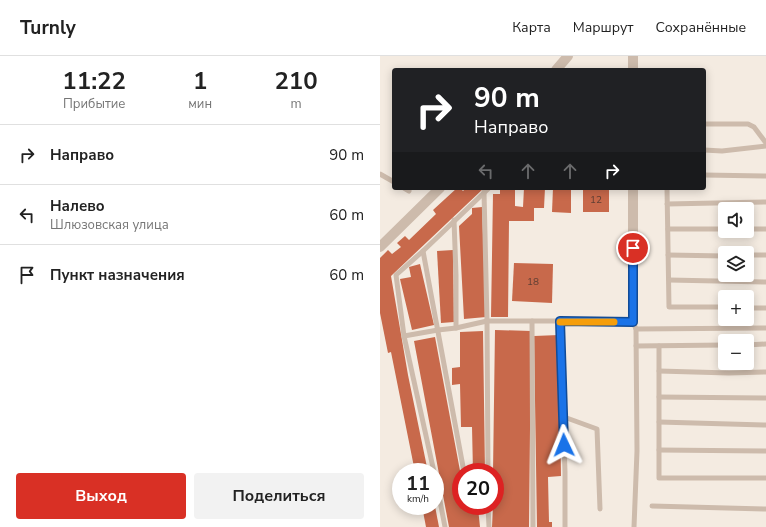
<!DOCTYPE html>
<html lang="ru">
<head>
<meta charset="utf-8">
<style>
	body { margin:0; font-family:"Nunito Sans",sans-serif; background:#f2f2f2; color:#222; height:100vh; display:flex; flex-direction:column; font-size:15px; white-space:nowrap }
	* { box-sizing:border-box; margin:0 }
	p { font-size:13px; color:#767676 }
	.icon { flex:none; width:22px; height:22px; fill:none; stroke:currentColor; stroke-width:2; stroke-linecap:round; stroke-linejoin:round }
	.map { position:relative; flex:1; overflow:hidden }
	.panel { display:flex; flex-direction:column; background:#fff; width:380px }
	.panel>* { flex:none }
	.banner { position:absolute; left:12px; top:12px; width:314px; height:122px; border-radius:4px; box-shadow:0 2px 10px #0003; background:#202124; color:#fff; overflow:hidden }
	.tools { position:absolute; left:338px; top:146px; display:grid; gap:8px }
	.tools a { display:grid; place-items:center; width:36px; height:36px; border-radius:4px; background:#fff; box-shadow:0 2px 10px #0003; font-size:20px }
	.speed { position:absolute; left:12px; top:407px; display:flex; gap:8px; font-size:20px; font-weight:700; text-align:center }
	.speed>* { display:grid; place-content:center; width:52px; height:52px; border-radius:50%; background:#fff; box-shadow:0 2px 10px #0003; line-height:1 }
	.speed small { font-size:10px; font-weight:400 }
	.speed .limit { border:6px solid #d22; background:#fff; color:#111 }
	.pin { position:absolute; display:grid; place-items:center; width:34px; height:34px; color:#fff; margin:-17px; border:2px solid #fff; border-radius:50%; box-shadow:0 1px 4px #0007 }
	.me { position:absolute; width:44px; margin:-22px; rotate:358deg; stroke-linejoin:round; filter:drop-shadow(0 0 3px #0008) }
	.turn { display:flex; align-items:center; gap:14px; height:84px; padding:0 16px; font-size:18px }
	.turn .icon { width:52px; height:52px; stroke-width:2.5 }
	.turn b { display:block; font-size:28px; line-height:34px }
	.lanes { display:flex; align-items:center; height:38px; padding:0 16px; background:#0003; justify-content:center; gap:20px; direction:ltr }
	.lanes .off { opacity:.35 }
	.eta { display:flex; justify-content:space-evenly; align-items:center; height:68px; text-align:center }
	.eta b { font-size:24px; font-weight:700; line-height:28px }
	.button { display:flex; gap:8px; margin-top:auto; padding:8px 16px }
	.button a { flex:1; height:46px; border-radius:4px; background:#d93025; color:#fff; font-size:16px; font-weight:700; line-height:46px; text-align:center }
	.button a+a { background:#f2f2f2; color:#222 }
	ul { padding:0; list-style:none }
	li { display:flex; align-items:center; gap:12px; height:60px; padding:0 16px; border-top:1px solid #e0e0e0 }
	li div { flex:1 }
	li b { display:block; font-size:15px }
	li em { font-style:normal }
	header { display:flex; align-items:center; gap:24px; box-sizing:border-box; height:56px; padding:0 20px; background:#fff; border-bottom:1px solid #e0e0e0 }
	header strong { font-size:19px }
	nav { display:flex; gap:22px; margin-inline-start:auto; font-size:14px }
	main { display:flex; flex:1; min-height:0 }
	.map>svg:first-child { display:block }
	.building { fill:#c8694b }
	.lines { fill:none; stroke-linecap:round; stroke-linejoin:round }
	.lane { stroke:#cdbbac; stroke-width:5 }
	.street { stroke:#cdbbac; stroke-width:10 }
	.route-casing { stroke:#114b97; stroke-width:10 }
	.route { stroke:#1a73e8; stroke-width:7 }
	.slow { stroke:#f59e0b; stroke-width:7 }
	.labels { text-anchor:middle; dominant-baseline:central; stroke-width:3; stroke-linejoin:round; paint-order:stroke }
	.number-label { font-size:10px; fill:#5e3e33 }
</style>
</head>
<body>
<header>
<strong>Turnly</strong>
<nav><a>Карта</a><a>Маршрут</a><a>Сохранённые</a></nav>
</header>
<main>
<section class="panel">
<div class="eta">
<div><b>11:22</b><p>Прибытие</p></div>
<div><b>1</b><p>мин</p></div>
<div><b>210</b><p>m</p></div>
</div>
<ul>
<li><svg class="icon" aria-label="right" viewBox="0 0 24 24"><path d="M7 20v-9h11M14 6l5 5-5 5"/></svg><div><b>Направо</b></div><em>90 m</em></li>
<li><svg class="icon" aria-label="left" viewBox="0 0 24 24"><path d="M17 20v-9H6M10 6l-5 5 5 5"/></svg><div><b>Налево</b><p>Шлюзовская улица</p></div><em>60 m</em></li>
<li><svg class="icon" aria-label="arrive" viewBox="0 0 24 24"><path d="M6 21V4h12l-3 4 3 4H6"/></svg><div><b>Пункт назначения</b></div><em>60 m</em></li>
</ul>
<div class="button"><a>Выход</a><a>Поделиться</a></div>
</section>
<div class="map">
<svg width="386" height="471" viewBox="0 0 386 471">
	<rect width="100%" height="100%" fill="#f4ebe1"/>
	<g class="building">
		<path d="M77 132H80L83 135 86 132H104L11 220 28 319 48 416H35L11 296 8 297 0 257V202L8 194 12 198 21 191 17 187 25 180 29 184 56 158 53 154Z"/>
		<path d="M120 132H135V150L143 151 144 132H165L164 152H154V165H129L128 261H111L113 138H120Z"/>
		<path d="M173 132H191V157L172 156Z"/>
		<rect x="203" y="132" width="26" height="24"/>
		<path d="M102 151 106 261 84 263 79 170 92 158V152Z"/>
		<path d="M73 194 74 266 61 267 57 195Z"/>
		<path d="M134 207 173 208 172 247 132 245Z"/>
		<path d="M40 208 54 269 32 274 20 223 31 221 29 211Z"/>
		<path d="M115 274 151 275 149 471H112L113 450H115V416H113Z"/>
		<path d="M103 275 105 416H93L92 371H81L80 328 72 329V312L80 311V276Z"/>
		<path d="M179 279 181 420 168 421 169 466H172V471H157L154 280Z"/>
		<path d="M55 281 81 420V450H87V454L98 452 100 471H69L34 285Z"/>
		<path d="M42 450H55L59 471H46Z"/>
	</g>
	<g class="lines">
		<g class="lane">
			<path d="M324 68H368L374 71 386 87"/>
			<path d="M324 94 342 95 386 90"/>
			<path d="M0 118 14 126"/>
			<path d="M324 119 386 120"/>
			<path d="M24 132 29 135"/>
			<path d="M109 132 43 195 16 219 24 280 58 274 76 272 107 265H191L253 266 256 273 257 395 254 471"/>
			<path d="M287 132 289 251H345"/>
			<path d="M104 136 107 265 108 416"/>
			<path d="M287 148 386 146"/>
			<path d="M74 164 76 219V272"/>
			<path d="M288 173H345"/>
			<path d="M367 173H386"/>
			<path d="M43 195 84 416"/>
			<path d="M288 199 345 200"/>
			<path d="M367 199H386"/>
			<path d="M289 224 386 226"/>
			<path d="M367 252H386"/>
			<path d="M152 265 153 471"/>
			<path d="M180 265 185 416V471"/>
			<path d="M256 273 386 272"/>
			<path d="M24 280 54 416"/>
			<path d="M367 289 386 288"/>
			<path d="M256 290 345 289"/>
			<path d="M279 290V422H386"/>
			<path d="M279 315 349 317 386 316"/>
			<path d="M279 341 386 342"/>
			<path d="M184 361 217 373 220 453"/>
			<path d="M279 366 386 369"/>
			<path d="M279 394 386 395"/>
			<path d="M55 419 65 471"/>
			<path d="M108 450 109 471"/>
			<path d="M272 450 386 453"/>
		</g>
		<g class="street">
			<path d="M253 0V14"/>
			<path d="M176 14 188 0"/>
			<path d="M253 132V266"/>
			<path d="M0 191 60 132"/>
		</g>
	</g>
	<g class="lines">
		<defs>
			<path id="route" d="M184 389 180 265 253 266V192"/>
		</defs>
		<use href="#route" class="route-casing"/>
		<use href="#route" class="route"/>
		<path class="slow" d="M180 266H234"/>
	</g>
	<g class="labels">
		<g class="number-label">
			<text x="216" y="144">12</text>
			<text x="153" y="226">18</text>
		</g>
	</g>
</svg>
<div class="tools">
<a><svg class="icon" aria-label="sound" viewBox="0 0 24 24"><path d="M4 9h4l5-4v14l-5-4H4zM17 9q2 3 0 6"/></svg></a>
<a><svg class="icon" aria-label="layers" viewBox="0 0 24 24"><path d="M12 4l9 5-9 5-9-5zM3 14l9 5 9-5"/></svg></a>
<a>+</a>
<a>−</a>
</div>
<div class="speed"><div>11<small>km/h</small></div><div class="limit">20</div></div>
<div class="pin" style="left:253px;top:192px;background:#d93025"><svg class="icon" aria-label="arrive" viewBox="0 0 24 24"><path d="M6 21V4h12l-3 4 3 4H6"/></svg></div>
<svg class="me" style="left:184px;top:389px" viewBox="-20 -20 40 40"><path d="M0-17L14 15 0 8-14 15z" fill="#1a73e8" stroke="#fff" stroke-width="4"/></svg>
<div class="banner">
<div class="turn"><svg class="icon" aria-label="right" viewBox="0 0 24 24"><path d="M7 20v-9h11M14 6l5 5-5 5"/></svg><div><b>90 m</b>Направо</div></div>
<div class="lanes"><svg class="icon off" aria-label="left" viewBox="0 0 24 24"><path d="M17 20v-9H6M10 6l-5 5 5 5"/></svg><svg class="icon off" aria-label="ahead" viewBox="0 0 24 24"><path d="M12 20V5M6 11l6-6 6 6"/></svg><svg class="icon off" aria-label="ahead" viewBox="0 0 24 24"><path d="M12 20V5M6 11l6-6 6 6"/></svg><svg class="icon" aria-label="right" viewBox="0 0 24 24"><path d="M7 20v-9h11M14 6l5 5-5 5"/></svg></div>
</div>
</div>
</main>
</body>
</html>
